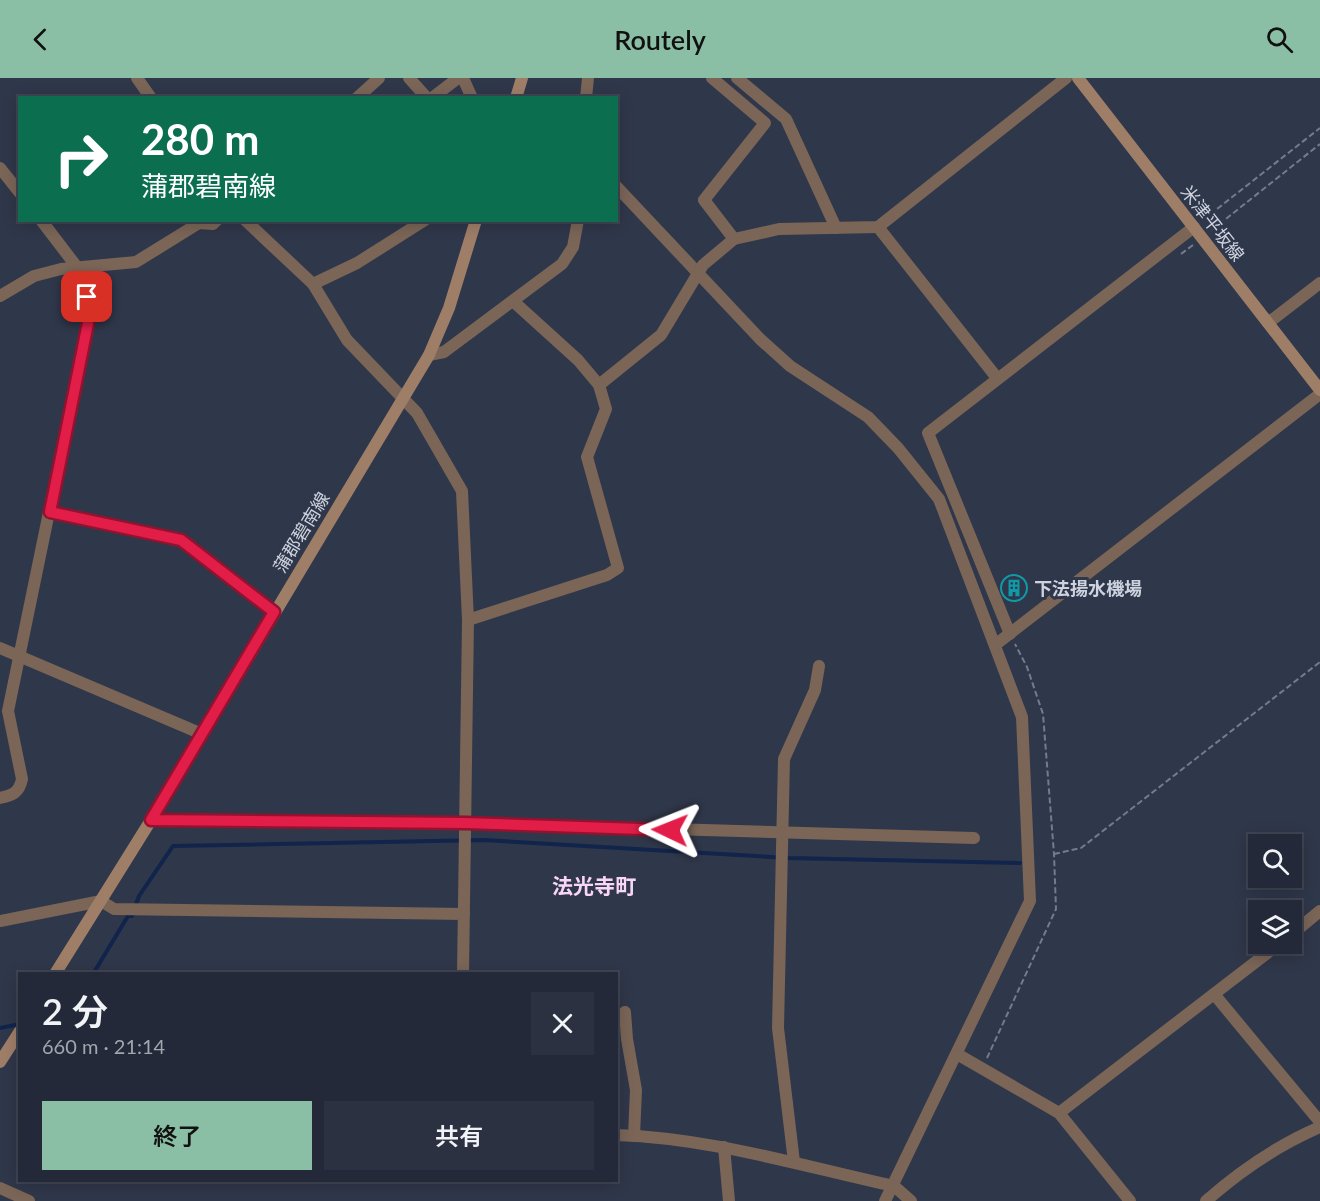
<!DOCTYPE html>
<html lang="ja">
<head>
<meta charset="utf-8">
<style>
	body { margin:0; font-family:Lato,"Noto Sans JP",sans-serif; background:#2b3140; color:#f1f3f6; height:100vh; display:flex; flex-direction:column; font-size:22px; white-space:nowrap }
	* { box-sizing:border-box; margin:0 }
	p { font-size:20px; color:#a3a6ae }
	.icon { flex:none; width:33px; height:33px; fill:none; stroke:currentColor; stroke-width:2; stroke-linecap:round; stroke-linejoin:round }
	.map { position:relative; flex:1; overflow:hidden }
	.details { position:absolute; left:18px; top:894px; width:600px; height:210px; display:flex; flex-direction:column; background:#232938; border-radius:0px; box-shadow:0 3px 15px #0003,0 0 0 2px #404553 }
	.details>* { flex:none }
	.top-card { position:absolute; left:18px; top:18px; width:600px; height:126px; border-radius:0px; box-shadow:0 3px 15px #0003,0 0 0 2px #404553; background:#0b6e4f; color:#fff; overflow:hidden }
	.controls { position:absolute; left:1248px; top:756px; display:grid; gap:12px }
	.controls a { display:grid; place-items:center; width:54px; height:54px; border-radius:0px; background:#232938; box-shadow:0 3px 15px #0003,0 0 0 2px #404553; font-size:30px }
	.pin { position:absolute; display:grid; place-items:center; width:51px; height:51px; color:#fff; margin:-26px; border-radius:12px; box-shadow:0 3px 9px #0006 }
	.me { position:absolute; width:66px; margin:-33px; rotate:272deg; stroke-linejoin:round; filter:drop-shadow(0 0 4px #0008) }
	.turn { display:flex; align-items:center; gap:21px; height:126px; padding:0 24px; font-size:27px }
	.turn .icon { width:78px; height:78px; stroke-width:2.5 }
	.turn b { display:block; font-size:42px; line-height:51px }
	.round { display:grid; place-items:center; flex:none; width:63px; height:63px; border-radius:0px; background:#2b3140 }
	.head { display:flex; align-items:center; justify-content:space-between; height:102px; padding:0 24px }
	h1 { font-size:36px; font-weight:600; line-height:45px }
	.primary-button { display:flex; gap:12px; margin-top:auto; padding:12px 24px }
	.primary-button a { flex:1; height:69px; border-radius:0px; background:#8abfa5; color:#111; font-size:24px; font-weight:600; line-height:69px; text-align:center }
	.primary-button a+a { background:#2b3140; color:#f1f3f6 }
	header { display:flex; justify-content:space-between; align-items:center; height:78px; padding:0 24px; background:#8abfa5; color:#111; font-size:27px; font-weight:600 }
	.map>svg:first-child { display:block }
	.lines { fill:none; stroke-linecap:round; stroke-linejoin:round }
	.stream { stroke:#11244b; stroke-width:4 }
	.path { stroke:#747b8b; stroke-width:2; stroke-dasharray:6 3; stroke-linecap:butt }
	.minor { stroke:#7a6557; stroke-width:12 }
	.tertiary { stroke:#7a6557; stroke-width:12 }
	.secondary { stroke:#9f7e68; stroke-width:12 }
	.route-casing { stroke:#92132f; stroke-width:15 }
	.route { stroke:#e11d48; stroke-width:10 }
	.labels { text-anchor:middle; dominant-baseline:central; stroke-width:6; stroke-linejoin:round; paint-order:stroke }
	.street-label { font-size:18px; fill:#ced3df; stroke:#2f374a }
	.poi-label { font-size:18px; font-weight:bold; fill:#ced3df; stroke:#2f374a; text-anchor:start }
	.quarter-label { font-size:21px; font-weight:bold; fill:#f9d5f7; stroke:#2f374a }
</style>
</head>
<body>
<header><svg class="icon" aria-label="back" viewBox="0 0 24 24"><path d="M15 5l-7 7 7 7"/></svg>Routely<svg class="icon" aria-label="search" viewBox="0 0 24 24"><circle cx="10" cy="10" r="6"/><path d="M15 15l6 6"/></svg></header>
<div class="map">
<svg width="1320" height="1123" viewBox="0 0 1320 1123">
	<rect width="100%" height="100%" fill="#2f374a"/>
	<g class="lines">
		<g class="stream">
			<path d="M93 896 128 838H132L139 818 173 768 484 762 788 780 1020 785"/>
			<path d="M0 950 20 946"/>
		</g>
		<g class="path">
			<path d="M1203 142 1320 50"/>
			<path d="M1212 152 1320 66"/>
			<path d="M1181 176 1193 167"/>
			<path d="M1054 776 1081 770 1320 584"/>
			<path d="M987 980 1056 831 1054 776 1043 636 1027 589 1015 566"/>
		</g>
		<g class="minor">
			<path d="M137 0 151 20"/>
			<path d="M409 0 427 20"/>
			<path d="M463 0 472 20"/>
			<path d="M712 0 765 45 704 122 734 161"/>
			<path d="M737 0 786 41 836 150"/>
			<path d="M357 20 379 0"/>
			<path d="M432 20 458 0"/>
			<path d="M586 20 588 0"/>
			<path d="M0 90 20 115"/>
			<path d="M616 108 760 261 790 288 868 339 898 370 939 421 1022 639 1030 823 885 1123"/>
			<path d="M245 142 313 206 347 262 417 335 462 413 468 542 463 896"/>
			<path d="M878 149 997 300"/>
			<path d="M313 206 357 185 425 142"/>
			<path d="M0 218 34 198 61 191 136 184 199 145 213 146 217 142"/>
			<path d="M1268 245 1320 205"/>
			<path d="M429 277 444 274 562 186 573 169 578 142"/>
			<path d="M599 307 661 257 703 187 734 161 779 151 878 149 1066 0"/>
			<path d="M50 434 181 462 274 534"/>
			<path d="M468 542 607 497 618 490 587 379 606 331 599 307 578 282 514 224"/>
			<path d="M1010 556 928 355 1194 149"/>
			<path d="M995 567 1320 316"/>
			<path d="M0 570 202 656"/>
			<path d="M0 720C13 717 19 715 22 701L8 633 88 245 83 197 41 142"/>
			<path d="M0 843 101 823 114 831 464 836"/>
			<path d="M1292 856 1320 833"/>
			<path d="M1214 916 1320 1044"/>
			<path d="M625 934 627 961 636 1012 634 1058"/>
			<path d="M957 976 1059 1035 1130 1123"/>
			<path d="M1059 1035 1279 866"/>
			<path d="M616 1057C712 1060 801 1088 894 1108L911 1123"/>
			<path d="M724 1069 729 1123"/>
			<path d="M794 1084 778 950 784 681 815 612 819 588"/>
			<path d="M0 1110 29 1123"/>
			<path d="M1206 1123C1241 1092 1276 1068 1320 1049"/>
		</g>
		<path class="tertiary" d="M151 742 466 745 974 760"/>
		<g class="secondary">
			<path d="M1078 0 1320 312"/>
			<path d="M516 20 522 0"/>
			<path d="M55 896 151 742 429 277 449 230 476 142"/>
			<path d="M0 984 20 953"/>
		</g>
	</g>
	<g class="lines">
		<defs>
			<path id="route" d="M87 219 88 245 50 434 181 462 274 534 151 742 466 745 670 752"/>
		</defs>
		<use href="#route" class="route-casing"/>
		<use href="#route" class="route"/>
	</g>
	<defs>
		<symbol id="building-ring" viewBox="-11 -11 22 22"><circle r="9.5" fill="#2f374a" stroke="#0f9aa8" stroke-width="1.5"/><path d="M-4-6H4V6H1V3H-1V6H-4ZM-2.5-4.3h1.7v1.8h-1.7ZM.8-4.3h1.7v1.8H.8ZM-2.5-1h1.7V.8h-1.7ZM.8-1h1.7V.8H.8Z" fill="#0f9aa8"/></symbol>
	</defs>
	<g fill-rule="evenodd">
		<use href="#building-ring" x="999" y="495" width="30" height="30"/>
	</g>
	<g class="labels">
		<g class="street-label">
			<text transform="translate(1213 145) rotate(52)">米津平坂線</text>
			<text transform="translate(301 454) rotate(-59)">蒲郡碧南線</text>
		</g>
		<g class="poi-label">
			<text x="1034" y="510">下法揚水機場</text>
		</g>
		<g class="quarter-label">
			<text x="594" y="807">法光寺町</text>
		</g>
	</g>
</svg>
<div class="controls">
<a><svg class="icon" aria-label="search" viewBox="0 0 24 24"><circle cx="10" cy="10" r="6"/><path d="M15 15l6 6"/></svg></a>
<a><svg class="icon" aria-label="layers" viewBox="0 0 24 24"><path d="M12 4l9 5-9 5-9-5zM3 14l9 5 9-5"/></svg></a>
</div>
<div class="pin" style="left:87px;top:219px;background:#d93025"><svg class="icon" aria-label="arrive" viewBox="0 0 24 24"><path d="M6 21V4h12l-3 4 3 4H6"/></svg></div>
<svg class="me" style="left:670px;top:752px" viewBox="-20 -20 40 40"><path d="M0-17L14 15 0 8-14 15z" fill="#e11d48" stroke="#fff" stroke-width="4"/></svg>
<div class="top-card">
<div class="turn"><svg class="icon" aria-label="right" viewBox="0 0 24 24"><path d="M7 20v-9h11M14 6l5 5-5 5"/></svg><div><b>280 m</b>蒲郡碧南線</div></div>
</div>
<section class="details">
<div class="head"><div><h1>2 分</h1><p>660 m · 21:14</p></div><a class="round"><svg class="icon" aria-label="close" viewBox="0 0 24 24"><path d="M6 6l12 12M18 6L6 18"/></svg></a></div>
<div class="primary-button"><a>終了</a><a>共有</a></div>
</section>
</div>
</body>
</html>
